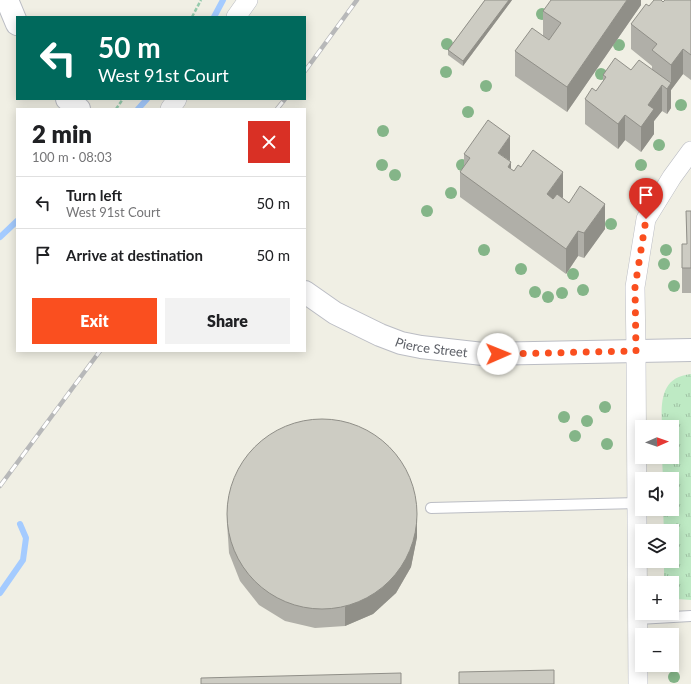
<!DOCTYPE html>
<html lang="en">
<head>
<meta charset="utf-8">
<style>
	body { margin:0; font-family:Lato,sans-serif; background:#f2f2f2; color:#202124; height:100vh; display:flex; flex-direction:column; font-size:15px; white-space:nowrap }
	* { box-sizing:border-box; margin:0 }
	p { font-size:13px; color:#757577 }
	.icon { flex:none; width:22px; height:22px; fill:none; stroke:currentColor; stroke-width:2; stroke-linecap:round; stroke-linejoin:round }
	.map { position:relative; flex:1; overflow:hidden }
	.panel { position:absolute; left:16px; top:108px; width:290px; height:244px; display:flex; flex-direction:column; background:#fff; border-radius:0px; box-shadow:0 2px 10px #0003 }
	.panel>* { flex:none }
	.top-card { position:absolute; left:16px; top:16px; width:290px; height:84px; border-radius:0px; box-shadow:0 2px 10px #0003; background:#00695c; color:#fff; overflow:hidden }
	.needle { width:26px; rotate:88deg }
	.controls { position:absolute; left:635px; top:420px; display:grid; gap:8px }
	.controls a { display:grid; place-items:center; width:44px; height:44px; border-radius:0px; background:#fff; box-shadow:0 2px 10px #0003; font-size:20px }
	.pin { position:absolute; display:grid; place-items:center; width:34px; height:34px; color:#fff; margin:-41px -17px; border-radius:50% 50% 50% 0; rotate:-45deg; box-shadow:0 0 4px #0007 }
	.pin .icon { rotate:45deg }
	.me { position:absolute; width:44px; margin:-22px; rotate:89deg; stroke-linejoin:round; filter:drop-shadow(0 0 3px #0008) }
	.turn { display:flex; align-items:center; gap:14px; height:84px; padding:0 16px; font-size:18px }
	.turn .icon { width:52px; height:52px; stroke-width:2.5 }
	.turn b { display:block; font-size:28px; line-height:34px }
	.round { display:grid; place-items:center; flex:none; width:42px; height:42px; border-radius:0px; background:#f2f2f2 }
	.summary { display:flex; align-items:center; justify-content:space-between; height:68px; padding:0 16px }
	h1 { font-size:24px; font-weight:800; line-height:30px }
	.primary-button { display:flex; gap:8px; margin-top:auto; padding:8px 16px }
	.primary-button a { flex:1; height:46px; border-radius:0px; background:#fa4f1f; color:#fff; font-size:16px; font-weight:800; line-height:46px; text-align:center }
	.primary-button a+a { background:#f2f2f2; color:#202124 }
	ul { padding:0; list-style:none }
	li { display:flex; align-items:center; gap:12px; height:52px; padding:0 16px; border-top:1px solid #e0e0e0 }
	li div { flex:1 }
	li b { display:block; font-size:15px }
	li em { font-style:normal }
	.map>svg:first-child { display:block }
	.grass { fill:url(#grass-tufts) }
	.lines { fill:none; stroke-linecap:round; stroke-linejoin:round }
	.stream { stroke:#a4cbff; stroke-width:6 }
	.service-casing { stroke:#bbbdc4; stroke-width:12 }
	.minor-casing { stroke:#bbbdc4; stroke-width:20 }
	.tertiary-casing { stroke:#bbbdc4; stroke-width:24 }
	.path { stroke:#96cbad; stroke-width:2.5; stroke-dasharray:4 2; stroke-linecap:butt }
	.service { stroke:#fff; stroke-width:10 }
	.minor { stroke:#fff; stroke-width:19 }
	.tertiary { stroke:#fff; stroke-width:22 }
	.rail-casing { stroke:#b7b8b9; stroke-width:4.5 }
	.rail { stroke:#fff; stroke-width:3; stroke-dasharray:9; stroke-linecap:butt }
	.tree { fill:#84b588 }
	.wall { fill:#b0afa8 }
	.shaded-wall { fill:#908f88 }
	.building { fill:#cdccc3; stroke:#908f88 }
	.route { stroke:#fa4f1f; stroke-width:7; stroke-dasharray:0 12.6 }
	.labels { text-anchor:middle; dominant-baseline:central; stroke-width:3; stroke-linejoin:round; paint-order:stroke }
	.street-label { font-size:13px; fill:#5c5f66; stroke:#fff }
</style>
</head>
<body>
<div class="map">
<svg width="691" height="684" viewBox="0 0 691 684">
	<defs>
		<pattern id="grass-tufts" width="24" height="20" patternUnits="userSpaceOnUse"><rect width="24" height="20" fill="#beeac4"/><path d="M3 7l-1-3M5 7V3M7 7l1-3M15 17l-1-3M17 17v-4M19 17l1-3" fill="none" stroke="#9ec1a3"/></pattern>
	</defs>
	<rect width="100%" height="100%" fill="#f0efe4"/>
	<path class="grass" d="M691 374V600L677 599 672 596V583H669L664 578V561H672V531H664L663 509H672V479H663L662 457H672V427H662C661 403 660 377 691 374Z"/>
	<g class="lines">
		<g class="stream">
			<path d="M214 17 223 0"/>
			<path d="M138 109 147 99"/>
			<path d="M0 237 17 221"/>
			<path d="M0 593 23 560 26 538 20 524"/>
		</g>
		<defs>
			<g id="service">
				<path d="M431 508 638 503"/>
				<path d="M638 619 691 616"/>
			</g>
			<g id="minor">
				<path d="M236 17 248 0"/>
				<path d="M170 109 177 99"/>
				<path d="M638 684 636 351 635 287 646 219 672 177 691 151"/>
			</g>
			<g id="tertiary">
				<path d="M7 0 17 24"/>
				<path d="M67 99 79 109"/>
				<path id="s1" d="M305 292 335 313 380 335 401 343 421 347 483 354 691 350"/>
			</g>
		</defs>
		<use href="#service" class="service-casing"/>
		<use href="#minor" class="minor-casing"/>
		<use href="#tertiary" class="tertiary-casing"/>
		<g class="path">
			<path d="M192 17 201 0"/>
			<path d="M116 109 123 99"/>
		</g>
		<use href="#service" class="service"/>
		<use href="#minor" class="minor"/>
		<use href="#tertiary" class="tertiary"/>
		<defs>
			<g id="rail">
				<path d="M305 71 357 0"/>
				<path d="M277 109 285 99"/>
				<path d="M0 486 100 351"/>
			</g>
		</defs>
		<use href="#rail" class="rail-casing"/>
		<use href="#rail" class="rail"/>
	</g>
	<g class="tree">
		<circle cx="542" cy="14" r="6"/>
		<circle cx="447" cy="44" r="6"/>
		<circle cx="619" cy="45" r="6"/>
		<circle cx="446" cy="72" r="6"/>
		<circle cx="601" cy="74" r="6"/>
		<circle cx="486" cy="86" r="6"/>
		<circle cx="681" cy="105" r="6"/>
		<circle cx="468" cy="112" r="6"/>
		<circle cx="383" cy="131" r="6"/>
		<circle cx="659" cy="145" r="6"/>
		<circle cx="382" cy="165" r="6"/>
		<circle cx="462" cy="165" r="6"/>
		<circle cx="641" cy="165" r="6"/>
		<circle cx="395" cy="175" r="6"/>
		<circle cx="451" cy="193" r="6"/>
		<circle cx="427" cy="211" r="6"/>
		<circle cx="611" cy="224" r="6"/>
		<circle cx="484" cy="250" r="6"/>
		<circle cx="666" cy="250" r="6"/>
		<circle cx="664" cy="264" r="6"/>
		<circle cx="521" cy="269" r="6"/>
		<circle cx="573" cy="274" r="6"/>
		<circle cx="674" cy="286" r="6"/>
		<circle cx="583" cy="290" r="6"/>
		<circle cx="535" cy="292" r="6"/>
		<circle cx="562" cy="293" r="6"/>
		<circle cx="548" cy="297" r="6"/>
		<circle cx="605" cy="407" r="6"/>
		<circle cx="564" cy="417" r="6"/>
		<circle cx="587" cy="421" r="6"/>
		<circle cx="575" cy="436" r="6"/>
		<circle cx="607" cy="444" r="6"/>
		<circle cx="674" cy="677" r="6"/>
	</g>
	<g class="wall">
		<path d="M485 0H512L463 66 448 55V50Z"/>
		<path d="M641 0V5L567 112 515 76V51L549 40 543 36V11Z"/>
		<path d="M691 0V80L683 74 671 90V108L667 114 662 111 654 121V134L641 152 625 140 618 149 585 124V99L596 91 603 82V75L631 70H652V66L631 49V24L649 6 663 2Z"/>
		<path d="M464 154 510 161 511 169 563 197 562 198 605 229 584 258 578 256 566 274 460 197V172L464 166Z"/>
		<path d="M686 211H691V293H682V244H687Z"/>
		<path d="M227 504 417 537 411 567 396 593 373 614 345 626 315 628 285 621 259 605 240 581 229 553 227 522Z"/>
	</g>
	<g class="shaded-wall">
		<path d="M509 0H512L463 66V61Z"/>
		<path d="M627 0H641V5L567 112V87Z"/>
		<path d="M683 49V74L671 90V65Z"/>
		<path d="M671 83V108L667 114V89Z"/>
		<path d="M662 85V111L654 121V134L641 152V127L648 105Z"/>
		<path d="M625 115V140L618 149V124Z"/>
		<path d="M510 136V161L498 153Z"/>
		<path d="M511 162V187L508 167Z"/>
		<path d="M563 172V197L547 220V194Z"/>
		<path d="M605 204V229L584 258V233Z"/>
		<path d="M578 231V256L566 274V249Z"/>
		<path d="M417 518V537L411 567 396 593 373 614 345 626V607Z"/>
	</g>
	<g class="building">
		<path d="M485 0H509L463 61 448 50Z"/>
		<path d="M551 0H627L567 87 515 51 532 28 549 40 561 23 543 11Z"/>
		<path d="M654 0H661L663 2 665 0H691V55L683 49 671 65 652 50 657 44 631 24 646 4 649 6Z"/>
		<path d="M615 58 631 70 639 60 671 83 667 89 662 85 648 105 654 109 641 127 625 115 618 124 585 99 592 88 596 91 606 77 603 75Z"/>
		<path d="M488 120 510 136 498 153 511 162 508 167 514 171 518 165 521 167 533 150 563 172 547 194 553 199 557 194 569 203 580 186 605 204 584 233 578 231 566 249 460 172 470 158 464 154Z"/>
		<path d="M686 211H691V268H682V244H687Z"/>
		<circle cx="322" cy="514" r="95"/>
		<path d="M554 670V684H459V672Z"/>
		<path d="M401 673V684H201V678Z"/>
	</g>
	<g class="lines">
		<path class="route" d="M498 354 636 351 635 287 646 219"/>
	</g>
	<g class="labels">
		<g class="street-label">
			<text stroke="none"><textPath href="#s1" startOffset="140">Pierce Street</textPath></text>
		</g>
	</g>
</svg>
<div class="controls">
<a><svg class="needle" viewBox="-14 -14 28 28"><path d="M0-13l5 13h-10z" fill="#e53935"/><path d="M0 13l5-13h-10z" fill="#757577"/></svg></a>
<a><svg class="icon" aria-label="sound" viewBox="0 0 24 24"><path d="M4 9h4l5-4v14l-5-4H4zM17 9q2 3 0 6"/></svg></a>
<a><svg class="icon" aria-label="layers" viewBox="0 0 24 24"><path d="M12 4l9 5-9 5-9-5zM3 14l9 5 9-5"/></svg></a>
<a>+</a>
<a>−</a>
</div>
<div class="pin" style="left:646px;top:219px;background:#d93025"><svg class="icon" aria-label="arrive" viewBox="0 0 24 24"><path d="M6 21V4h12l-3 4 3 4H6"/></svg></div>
<svg class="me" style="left:498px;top:354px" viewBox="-20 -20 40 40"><circle r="19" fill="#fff"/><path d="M0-13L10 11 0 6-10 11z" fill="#fa4f1f"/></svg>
<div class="top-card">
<div class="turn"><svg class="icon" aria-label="left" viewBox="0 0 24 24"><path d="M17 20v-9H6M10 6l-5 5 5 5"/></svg><div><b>50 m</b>West 91st Court</div></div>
</div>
<section class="panel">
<div class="summary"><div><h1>2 min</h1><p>100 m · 08:03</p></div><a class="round" style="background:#d93025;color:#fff"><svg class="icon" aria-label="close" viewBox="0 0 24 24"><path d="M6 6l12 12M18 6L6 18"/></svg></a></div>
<ul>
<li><svg class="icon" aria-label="left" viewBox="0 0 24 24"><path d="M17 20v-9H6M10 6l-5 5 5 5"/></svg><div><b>Turn left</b><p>West 91st Court</p></div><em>50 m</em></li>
<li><svg class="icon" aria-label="arrive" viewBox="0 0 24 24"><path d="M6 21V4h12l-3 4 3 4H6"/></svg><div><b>Arrive at destination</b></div><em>50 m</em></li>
</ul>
<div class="primary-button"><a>Exit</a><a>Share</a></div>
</section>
</div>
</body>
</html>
